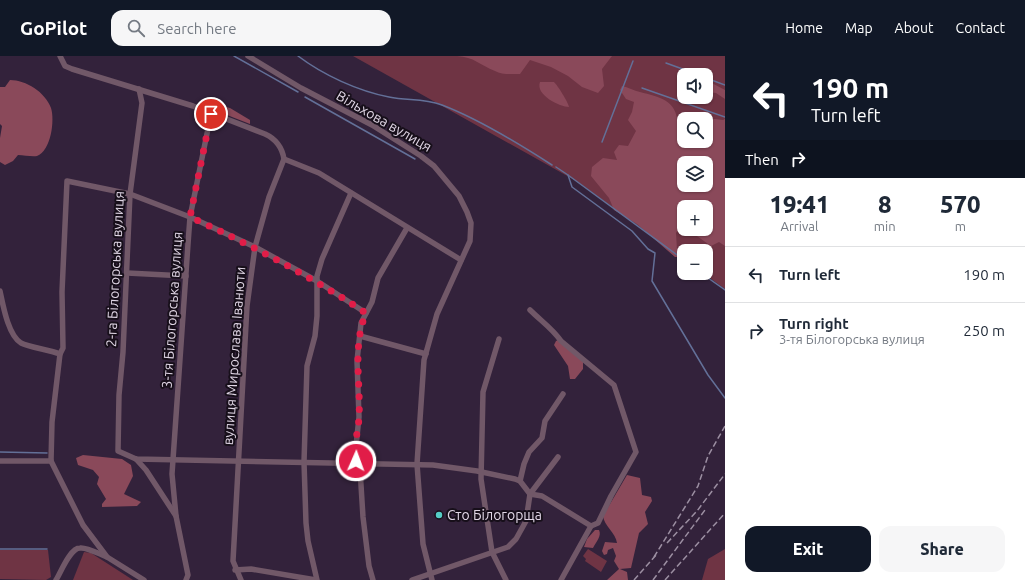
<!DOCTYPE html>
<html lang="en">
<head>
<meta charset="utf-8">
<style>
	body { margin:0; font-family:Ubuntu,sans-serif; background:#f6f6f7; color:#1f2937; height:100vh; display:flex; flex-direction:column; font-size:15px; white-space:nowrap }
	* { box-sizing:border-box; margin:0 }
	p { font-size:13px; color:#747a83 }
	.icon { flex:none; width:22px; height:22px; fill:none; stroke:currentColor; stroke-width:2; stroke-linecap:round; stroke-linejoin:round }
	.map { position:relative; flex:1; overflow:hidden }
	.details { display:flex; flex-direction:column; background:#fff; width:300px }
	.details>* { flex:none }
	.banner { background:#111827; color:#fff; overflow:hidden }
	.fabs { position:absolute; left:677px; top:12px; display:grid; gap:8px }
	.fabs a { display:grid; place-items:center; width:36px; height:36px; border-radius:8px; background:#fff; box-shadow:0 1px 3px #0004; font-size:20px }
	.pin { position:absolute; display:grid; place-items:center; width:34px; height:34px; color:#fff; margin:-17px; border:2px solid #fff; border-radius:50%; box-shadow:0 1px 4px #0007 }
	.me { position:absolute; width:44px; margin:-22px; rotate:2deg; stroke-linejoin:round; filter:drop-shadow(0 0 3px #0008) }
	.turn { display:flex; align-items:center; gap:14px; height:84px; padding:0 20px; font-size:18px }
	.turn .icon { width:52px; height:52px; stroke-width:2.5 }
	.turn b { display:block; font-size:28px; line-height:34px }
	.then { display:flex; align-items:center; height:38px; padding:0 20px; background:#0003; gap:8px; font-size:15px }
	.eta { display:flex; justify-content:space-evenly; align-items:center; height:68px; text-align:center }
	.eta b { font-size:24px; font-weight:800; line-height:28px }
	.primary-button { display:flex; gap:8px; margin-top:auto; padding:8px 20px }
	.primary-button a { flex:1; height:46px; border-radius:12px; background:#111827; color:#fff; font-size:16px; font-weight:800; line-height:46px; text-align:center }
	.primary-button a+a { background:#f6f6f7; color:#1f2937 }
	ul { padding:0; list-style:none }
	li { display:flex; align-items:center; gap:12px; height:56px; padding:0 20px; border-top:1px solid #e0e1e3 }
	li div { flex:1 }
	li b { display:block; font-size:15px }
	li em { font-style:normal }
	header { display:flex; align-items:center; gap:24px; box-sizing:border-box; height:56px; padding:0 20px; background:#111827; color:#fff }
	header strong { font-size:19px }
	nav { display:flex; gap:22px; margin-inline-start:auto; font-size:14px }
	.search { width:280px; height:36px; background:#f6f6f7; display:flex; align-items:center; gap:10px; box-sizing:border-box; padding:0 14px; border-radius:12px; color:#747a83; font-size:15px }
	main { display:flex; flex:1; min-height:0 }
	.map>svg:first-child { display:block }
	.green { fill:#6f3444; fill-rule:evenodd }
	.forest { fill:#8a495a; fill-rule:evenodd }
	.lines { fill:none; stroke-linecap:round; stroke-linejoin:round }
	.stream { stroke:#637098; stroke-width:1.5 }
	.minor { stroke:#715868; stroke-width:5.5 }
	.rail { stroke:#9c8fa2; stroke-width:1.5; stroke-dasharray:6 3; stroke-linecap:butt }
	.route { stroke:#e11d48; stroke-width:7; stroke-dasharray:0 12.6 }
	.poi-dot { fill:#55cdc6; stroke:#170f1a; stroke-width:1.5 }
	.labels { text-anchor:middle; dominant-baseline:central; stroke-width:4; stroke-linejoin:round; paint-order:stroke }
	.street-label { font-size:14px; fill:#e0d6e5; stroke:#170f1a }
	.poi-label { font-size:14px; fill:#e0d6e5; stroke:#170f1a; text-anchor:start }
</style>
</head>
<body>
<header>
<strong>GoPilot</strong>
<div class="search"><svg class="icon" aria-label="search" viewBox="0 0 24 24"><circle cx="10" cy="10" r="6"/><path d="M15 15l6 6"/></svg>Search here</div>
<nav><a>Home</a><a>Map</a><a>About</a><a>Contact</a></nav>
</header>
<main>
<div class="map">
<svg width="725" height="524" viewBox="0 0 725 524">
	<rect width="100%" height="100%" fill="#33223b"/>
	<g class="green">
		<path d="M353 0H725V233L703 217H706V195H684V203L578 126ZM684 19H706V41H684ZM684 63H706V85H684ZM684 107H706V129H684ZM684 151H706V173H684Z"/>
		<path d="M588 493 607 505 601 516 585 505 586 503 583 500Z"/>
		<path d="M725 493V524H702L708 503Z"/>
		<path d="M0 494H48L51 521 46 524 0 523Z"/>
		<path d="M84 496 91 497 133 524H73Z"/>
	</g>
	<g class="forest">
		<path d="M457 0H612L602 13 604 30 598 37 582 31 568 20 551 11 530 4 520 18C512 18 502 19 495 15 480 9 474 1 457 0Z"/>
		<path d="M10 24C26 24 45 36 51 52 55 64 51 95 37 100 32 101 24 99 18 99L13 105 5 109 0 106V82L2 70 0 68V31H5Z"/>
		<path d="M706 24 725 34V43L716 37 706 36Z"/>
		<path d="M540 26H554C558 30 568 46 569 51 560 51 535 39 540 26Z"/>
		<path d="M622 30C628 31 634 35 640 36 660 41 679 45 677 70L684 76V85H706V64L715 63 723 64 725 63V190L719 186 711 190 687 173H706V151H684V171L681 170 676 177 677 194 683 201H675L637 168 614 154 609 142 591 120 592 111 603 102 617 104 614 96 619 89 628 90 636 75 628 64 632 56 634 46 626 43 620 34ZM684 107H706V129H684Z"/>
		<path d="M215 48 230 52 250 64V68L209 52Z"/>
		<path d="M560 283 583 304V313L575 323H570L568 310 554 289 556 285Z"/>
		<path d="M83 399 122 403 131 409 133 420 124 438 141 446 137 450 102 451V448L106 443 97 428 99 421 93 414 78 409 76 402Z"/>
		<path d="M627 419 640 422 642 439 651 441 652 445 645 456 648 468 639 477 631 512 620 513 627 516 628 524H607L619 513 614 505 616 500 613 492 608 494 607 498 604 499 602 495 605 486 617 487C616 477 604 470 603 460Z"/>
		<path d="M595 474H599C602 480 596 486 593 492L584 491 587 483Z"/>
	</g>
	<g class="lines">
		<g class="stream">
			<path d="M234 0 298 36"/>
			<path d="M298 0C323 19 358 35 389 41 408 45 422 42 442 49 476 62 521 89 552 109"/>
			<path d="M666 7 699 19"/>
			<path d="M706 22 725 29"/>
			<path d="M642 32 725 61"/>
			<path d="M305 41 415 103"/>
			<path d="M602 86 633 5"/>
			<path d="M556 111 568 119 572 131 632 175 648 193 655 197 652 225 708 319 725 342"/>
			<path d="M568 119 684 204"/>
			<path d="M701 217 725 234"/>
			<path d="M0 396 47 397"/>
			<path d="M0 493H47"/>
		</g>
		<g class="minor">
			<path d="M60 0 65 10 72 13 193 50 265 78C276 83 282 91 284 103L269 141 255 191 247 250 233 505 241 524"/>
			<path d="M248 0 301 32 372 69 421 100 434 110 459 140 467 156 471 167 470 185 437 258 424 304 417 408 423 488 432 524"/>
			<path d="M139 33 142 47 130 138 123 296 119 339 118 395 136 403 433 409 477 415 515 423 520 425 530 438"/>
			<path d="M284 103 319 117 461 204"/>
			<path d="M127 217 186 220"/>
			<path d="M0 235C3 249 8 279 21 287 29 291 49 294 60 298"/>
			<path d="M530 254C540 264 553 273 561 285L614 329 636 396 611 440 598 467 591 470"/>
			<path d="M360 280 426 298"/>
			<path d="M499 283 483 336 481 423 492 496 506 524"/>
			<path d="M136 403 146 414 176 460 188 519 186 524"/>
			<path d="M0 405H51"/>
			<path d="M520 425 524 408 529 396 542 382 545 365 563 338"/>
			<path d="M530 438 542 440 591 470 561 524"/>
			<path d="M176 460 172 418 188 188 190 161 211 58"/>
			<path d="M235 514 251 513 316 524"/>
			<path d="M56 524C61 516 70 492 80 492 87 491 99 498 107 501"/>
			<path d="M144 524 107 501 83 469 51 405 52 366 60 298 63 292 62 236 67 125 130 138 190 161 255 191 317 225 366 257"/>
			<path d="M317 524 308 485 306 467 304 406 307 310 315 280 317 260V220L322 203 351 137"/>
			<path d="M373 524 369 510 363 461 360 413 355 400 359 361 357 305 361 267 372 246 378 222 407 172"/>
			<path d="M412 524 508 491 516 483 526 465 530 438 558 401"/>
		</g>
		<g class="rail">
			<path d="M667 487 697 455 725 418"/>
			<path d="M654 501 698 430 708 400 725 370"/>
			<path d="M634 524 657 498"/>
			<path d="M653 524 705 454"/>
			<path d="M665 524 725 457"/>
		</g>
	</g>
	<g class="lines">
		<path class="route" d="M211 58 190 161C253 190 308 219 366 257 352 290 361 327 359 362 358 376 353 391 356 405"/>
	</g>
	<circle class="poi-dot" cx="439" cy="459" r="4"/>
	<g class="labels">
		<g class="street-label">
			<text transform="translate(384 65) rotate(30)">Вільхова вулиця</text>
			<text transform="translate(115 213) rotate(-87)">2-га Білогорська вулиця</text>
			<text transform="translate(172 254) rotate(-86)">3-тя Білогорська вулиця</text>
			<text transform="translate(234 300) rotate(-86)">вулиця Мирослава Іванюти</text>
		</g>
		<g class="poi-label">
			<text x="447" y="459">Сто Білогорща</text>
		</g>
	</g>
</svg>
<div class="fabs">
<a><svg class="icon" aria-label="sound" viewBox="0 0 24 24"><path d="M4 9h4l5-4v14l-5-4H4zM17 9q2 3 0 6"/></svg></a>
<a><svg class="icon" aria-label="search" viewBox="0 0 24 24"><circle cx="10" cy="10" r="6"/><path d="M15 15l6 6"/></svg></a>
<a><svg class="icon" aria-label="layers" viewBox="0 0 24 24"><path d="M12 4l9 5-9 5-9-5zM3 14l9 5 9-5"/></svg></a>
<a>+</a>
<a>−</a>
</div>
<div class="pin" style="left:211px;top:58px;background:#d93025"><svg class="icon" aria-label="arrive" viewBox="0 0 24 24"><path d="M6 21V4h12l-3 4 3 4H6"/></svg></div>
<svg class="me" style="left:356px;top:405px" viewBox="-20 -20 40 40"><circle r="17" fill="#e11d48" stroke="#fff" stroke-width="3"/><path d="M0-11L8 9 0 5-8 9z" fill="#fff"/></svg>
</div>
<section class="details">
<div class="banner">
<div class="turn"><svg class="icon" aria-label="left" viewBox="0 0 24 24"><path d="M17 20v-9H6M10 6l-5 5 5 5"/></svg><div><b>190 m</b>Turn left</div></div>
<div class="then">Then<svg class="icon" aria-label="right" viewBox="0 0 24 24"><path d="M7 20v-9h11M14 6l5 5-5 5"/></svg></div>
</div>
<div class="eta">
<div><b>19:41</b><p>Arrival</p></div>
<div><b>8</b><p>min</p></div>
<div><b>570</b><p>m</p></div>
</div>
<ul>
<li><svg class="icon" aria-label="left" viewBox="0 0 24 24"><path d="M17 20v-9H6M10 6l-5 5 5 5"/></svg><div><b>Turn left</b></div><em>190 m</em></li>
<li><svg class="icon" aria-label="right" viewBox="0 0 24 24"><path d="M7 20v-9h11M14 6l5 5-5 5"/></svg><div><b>Turn right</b><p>3-тя Білогорська вулиця</p></div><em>250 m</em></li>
</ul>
<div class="primary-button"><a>Exit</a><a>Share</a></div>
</section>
</main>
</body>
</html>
